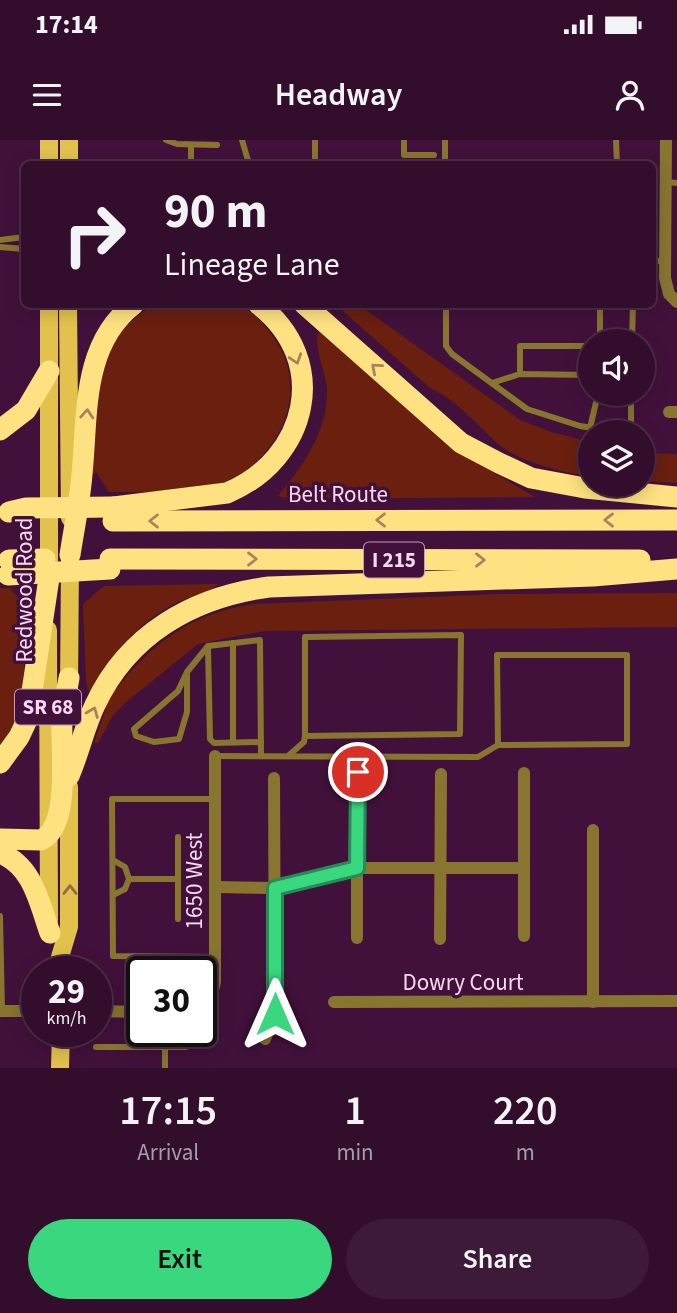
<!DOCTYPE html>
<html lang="en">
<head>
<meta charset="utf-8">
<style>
	body { margin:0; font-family:"Source Sans 3",sans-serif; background:#3d1b38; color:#f1f3f6; height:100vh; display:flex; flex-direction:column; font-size:26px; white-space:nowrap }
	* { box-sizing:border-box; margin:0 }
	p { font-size:23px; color:#a89ca9 }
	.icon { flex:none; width:38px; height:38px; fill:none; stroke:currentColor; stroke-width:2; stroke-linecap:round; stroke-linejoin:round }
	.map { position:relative; height:928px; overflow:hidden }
	.details { display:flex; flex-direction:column; background:#320d2c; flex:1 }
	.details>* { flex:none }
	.hud { position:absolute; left:21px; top:21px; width:635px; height:147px; border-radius:10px; box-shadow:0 4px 18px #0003,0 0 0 2px #4d2d48; background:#320d2c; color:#f1f3f6; overflow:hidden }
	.buttons { position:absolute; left:578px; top:189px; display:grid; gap:14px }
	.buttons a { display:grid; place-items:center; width:77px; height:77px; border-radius:50%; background:#320d2c; box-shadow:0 4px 18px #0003,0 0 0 2px #4d2d48; font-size:35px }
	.speed { position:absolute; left:21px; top:816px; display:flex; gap:14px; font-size:35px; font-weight:700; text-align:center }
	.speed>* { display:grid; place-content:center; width:91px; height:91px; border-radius:50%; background:#320d2c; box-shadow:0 4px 18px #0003,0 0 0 2px #4d2d48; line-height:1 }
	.speed small { font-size:18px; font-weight:400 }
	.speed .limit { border:4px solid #111; border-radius:10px; background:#fff; color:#111 }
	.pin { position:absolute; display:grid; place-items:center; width:60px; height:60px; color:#fff; margin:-30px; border:4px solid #fff; border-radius:50%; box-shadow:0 2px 7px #0007 }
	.me { position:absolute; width:77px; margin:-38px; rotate:0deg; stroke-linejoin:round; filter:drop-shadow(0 0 5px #0008) }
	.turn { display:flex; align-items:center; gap:24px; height:147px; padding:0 28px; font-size:32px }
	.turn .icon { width:91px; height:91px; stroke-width:2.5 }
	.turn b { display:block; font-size:49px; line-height:60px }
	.eta { display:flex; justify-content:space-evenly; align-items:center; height:119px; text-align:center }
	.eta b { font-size:42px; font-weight:600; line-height:49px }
	.cta { display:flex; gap:14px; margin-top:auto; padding:14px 28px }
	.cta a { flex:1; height:80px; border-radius:42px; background:#39d87f; color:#111; font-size:28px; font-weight:600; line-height:80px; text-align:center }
	.cta a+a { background:#3d1b38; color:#f1f3f6 }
	.status { display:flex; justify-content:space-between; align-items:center; height:49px; padding:0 35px; background:#320d2c; direction:ltr }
	.status svg { height:19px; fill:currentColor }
	header { display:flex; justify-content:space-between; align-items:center; height:91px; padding:0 28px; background:#320d2c; font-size:32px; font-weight:600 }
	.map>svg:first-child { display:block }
	.green { fill:#6a1f0f }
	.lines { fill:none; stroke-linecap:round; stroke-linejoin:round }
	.lane { stroke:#887530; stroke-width:6 }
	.street { stroke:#887530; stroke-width:12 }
	.primary { stroke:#e2c24d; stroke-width:18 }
	.highway { stroke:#fee180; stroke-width:21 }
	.highway-bridge { stroke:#fee180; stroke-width:21 }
	.oneway { stroke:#a98361 }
	.oneway2 { stroke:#926a44 }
	.route-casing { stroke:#258c53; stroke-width:18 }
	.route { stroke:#39d87f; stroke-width:12 }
	.labels { text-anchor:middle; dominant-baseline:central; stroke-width:7; stroke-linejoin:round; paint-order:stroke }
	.shield { fill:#42113b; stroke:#c19cba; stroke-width:2 }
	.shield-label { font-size:21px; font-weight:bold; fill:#f8d8f0 }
	.street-label { font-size:23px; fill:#f8d8f0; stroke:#42113b }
</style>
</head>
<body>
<div class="status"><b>17:14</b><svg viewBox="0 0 49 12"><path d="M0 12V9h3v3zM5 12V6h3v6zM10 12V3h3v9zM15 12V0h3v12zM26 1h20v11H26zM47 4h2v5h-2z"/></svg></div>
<header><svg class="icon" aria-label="menu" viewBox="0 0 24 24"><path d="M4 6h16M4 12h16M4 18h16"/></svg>Headway<svg class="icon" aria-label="person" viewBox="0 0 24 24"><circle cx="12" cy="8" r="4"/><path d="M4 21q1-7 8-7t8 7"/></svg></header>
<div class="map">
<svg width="677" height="928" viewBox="0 0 677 928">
	<rect width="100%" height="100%" fill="#42113b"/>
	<g class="green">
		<path d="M156 165C181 165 212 159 236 165 251 168 263 183 272 195 315 252 277 325 215 348 197 355 132 352 109 352L96 332 91 336C95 274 90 195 156 165Z"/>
		<path d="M336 165H359L520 280 551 292 590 302V336C564 333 517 321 497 303 475 283 458 261 430 248Z"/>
		<path d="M320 190 472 320 535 357 292 359 278 356C304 324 328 292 327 248 326 233 311 201 320 190Z"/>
		<path d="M642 313 677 314V343L642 341Z"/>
		<path d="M218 444C208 455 187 457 174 464 138 483 106 519 90 556L86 542 83 464 104 446Z"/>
		<path d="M0 448H10L28 470 21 573 0 610Z"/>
		<path d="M677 453V487L264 491 198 504 125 563 112 577 98 603H94L106 568 103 566C145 509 183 475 253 464L501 454Z"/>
	</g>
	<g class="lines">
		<g class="lane">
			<path d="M166 0 177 4 217 5"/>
			<path d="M242 0 249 24"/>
			<path d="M315 0V18"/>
			<path d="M404 0V15H434"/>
			<path d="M445 0V24"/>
			<path d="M616 0 617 24"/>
			<path d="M191 5V24"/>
			<path d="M666 42 677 43"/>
			<path d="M0 100 24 97"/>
			<path d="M0 107 24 109"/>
			<path d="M653 119 664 123"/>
			<path d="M446 164V206L452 214 527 269 580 286 617 292"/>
			<path d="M600 201V164"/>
			<path d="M632 201 633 164"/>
			<path d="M520 234V206H590"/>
			<path d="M492 243 520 234 590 235"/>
			<path d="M590 288 598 254"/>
			<path d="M628 292 631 289V254"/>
			<path d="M208 508 210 599 214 603 261 602"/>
			<path d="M187 532V572L179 599 154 602 136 596 134 589 178 551 187 532 208 506 260 500 261 616"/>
			<path d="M233 602V503"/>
			<path d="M215 616 478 617 498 605 497 515H627V604L498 605"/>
			<path d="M288 616 304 602 305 596V497L461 495 460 594 305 596"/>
			<path d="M215 659H112L113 816 215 817"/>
			<path d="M178 697V779"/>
			<path d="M113 720 125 727 129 739 125 749 113 755"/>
			<path d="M129 739H177"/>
			<path d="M0 776 2 871"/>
			<path d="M165 891V928"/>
			<path d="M96 907H186"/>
		</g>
		<g class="street">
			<path d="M666 0 665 138 669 154 677 162"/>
			<path d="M669 272H677"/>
			<path d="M524 633V796"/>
			<path d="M215 747 275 748 357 728H524"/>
			<path d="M357 798V632"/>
			<path d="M440 799 441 634"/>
			<path d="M334 862 677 861"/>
			<path d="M593 862V690"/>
			<path d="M201 868 211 858 215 842V616"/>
			<path d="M0 871H37"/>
			<path d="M96 871 142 872"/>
			<path d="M265 899 275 874 274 638"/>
		</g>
		<g class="primary">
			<path d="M49 0V24"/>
			<path d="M69 24V0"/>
			<path d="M68 164 70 378"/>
			<path d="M49 434V164"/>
			<path d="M48 490 49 780"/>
			<path d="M69 549 70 420"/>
			<path d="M61 831 60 817 69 787V647"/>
			<path d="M60 928 61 891"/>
		</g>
		<g class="highway">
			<path d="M304 164 461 303 499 323 531 338 585 348 677 357"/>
			<path d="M0 290 26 270 49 231"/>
			<path d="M114 367 227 353C308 319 332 221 258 164"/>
			<path d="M113 381 677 380"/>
			<path d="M70 415C74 388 80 361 82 334 88 275 81 205 134 164"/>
			<path d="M110 419 640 420"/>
			<path d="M0 623 19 597 28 578 49 438"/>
			<path d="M69 636C79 613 84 588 95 565 128 494 193 457 269 447L593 436 677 429"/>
			<path d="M0 699 41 700C72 686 60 606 62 576 63 564 67 551 69 538"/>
			<path d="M0 713C33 726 39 762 50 793"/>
		</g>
		<g class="highway-bridge">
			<path d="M9 372 26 368 114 367"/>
			<path d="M9 420 45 419"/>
			<path d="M8 435 110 429"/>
		</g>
	</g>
	<defs><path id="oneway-chevron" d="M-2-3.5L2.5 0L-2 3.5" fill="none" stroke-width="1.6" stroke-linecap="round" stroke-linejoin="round" transform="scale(1.75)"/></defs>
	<g class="oneway">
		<use href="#oneway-chevron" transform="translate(296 219) rotate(72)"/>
		<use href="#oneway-chevron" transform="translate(376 228) rotate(-139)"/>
		<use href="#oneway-chevron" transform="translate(87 274) rotate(-86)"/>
		<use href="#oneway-chevron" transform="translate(381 380) rotate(180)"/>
		<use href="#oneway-chevron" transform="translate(609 380) rotate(180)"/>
		<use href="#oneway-chevron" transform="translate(154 381) rotate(180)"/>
		<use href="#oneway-chevron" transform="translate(252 419)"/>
		<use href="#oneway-chevron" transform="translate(480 420)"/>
		<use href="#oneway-chevron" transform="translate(93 572) rotate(-68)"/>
	</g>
	<use class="oneway2" href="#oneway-chevron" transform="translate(70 750) rotate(-90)"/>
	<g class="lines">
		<defs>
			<path id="route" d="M275 874V748L357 728 358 632"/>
		</defs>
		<use href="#route" class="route-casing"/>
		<use href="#route" class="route"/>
	</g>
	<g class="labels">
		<g class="shield">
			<rect x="364" y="402.5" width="60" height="35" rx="5"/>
			<rect x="15" y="549.5" width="66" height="35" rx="5"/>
		</g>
		<g class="shield-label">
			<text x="394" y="420">I 215</text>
			<text x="48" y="567">SR 68</text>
		</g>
		<g class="street-label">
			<text x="338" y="354">Belt Route</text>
			<text transform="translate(24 450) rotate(-90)">Redwood Road</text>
			<text transform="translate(194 741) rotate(-90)">1650 West</text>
			<text x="463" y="842">Dowry Court</text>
		</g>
	</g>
</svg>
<div class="buttons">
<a><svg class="icon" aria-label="sound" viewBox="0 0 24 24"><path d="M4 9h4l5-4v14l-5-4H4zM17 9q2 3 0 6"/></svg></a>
<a><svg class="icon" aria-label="layers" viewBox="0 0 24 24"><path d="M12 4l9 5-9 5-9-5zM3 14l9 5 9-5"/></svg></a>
</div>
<div class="speed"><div>29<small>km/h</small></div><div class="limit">30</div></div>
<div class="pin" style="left:358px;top:632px;background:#d93025"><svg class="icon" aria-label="arrive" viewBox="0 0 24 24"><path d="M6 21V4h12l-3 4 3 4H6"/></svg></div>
<svg class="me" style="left:275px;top:874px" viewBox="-20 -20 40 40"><path d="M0-17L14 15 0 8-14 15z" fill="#39d87f" stroke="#fff" stroke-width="4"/></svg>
<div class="hud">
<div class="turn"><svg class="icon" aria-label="right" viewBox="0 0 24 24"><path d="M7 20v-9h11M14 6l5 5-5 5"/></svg><div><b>90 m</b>Lineage Lane</div></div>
</div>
</div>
<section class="details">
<div class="eta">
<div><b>17:15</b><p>Arrival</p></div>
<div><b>1</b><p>min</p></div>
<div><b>220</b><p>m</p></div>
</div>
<div class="cta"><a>Exit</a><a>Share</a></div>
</section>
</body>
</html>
